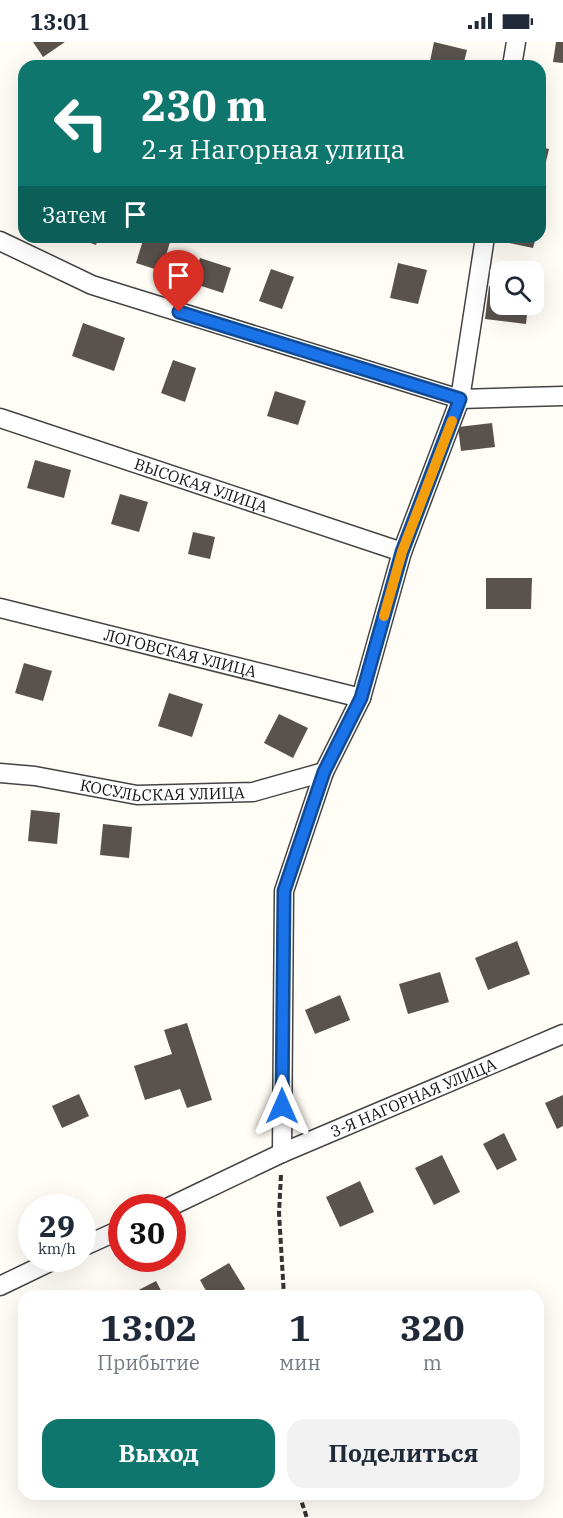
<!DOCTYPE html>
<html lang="ru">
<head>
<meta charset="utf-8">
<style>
	body { margin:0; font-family:"IBM Plex Serif",serif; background:#f2f2f3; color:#1f2937; height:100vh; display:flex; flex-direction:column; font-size:22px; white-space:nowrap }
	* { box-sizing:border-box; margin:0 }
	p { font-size:20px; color:#747a83 }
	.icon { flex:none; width:33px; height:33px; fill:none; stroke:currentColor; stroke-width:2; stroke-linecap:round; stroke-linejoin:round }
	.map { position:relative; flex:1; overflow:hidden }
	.drawer { position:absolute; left:18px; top:1248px; width:526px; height:210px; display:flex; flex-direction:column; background:#fff; border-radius:18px; box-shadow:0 6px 24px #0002 }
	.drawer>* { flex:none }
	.banner { position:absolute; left:18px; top:18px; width:528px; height:183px; border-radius:18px; box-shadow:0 6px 24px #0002; background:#0f766e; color:#fff; overflow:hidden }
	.tools { position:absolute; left:490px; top:219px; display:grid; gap:12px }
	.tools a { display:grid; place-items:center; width:54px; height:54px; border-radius:12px; background:#fff; box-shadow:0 6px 24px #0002; font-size:30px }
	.speed { position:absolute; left:18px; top:1152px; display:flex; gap:12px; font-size:30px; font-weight:700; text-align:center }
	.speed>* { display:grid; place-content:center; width:78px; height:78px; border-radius:50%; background:#fff; box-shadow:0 6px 24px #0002; line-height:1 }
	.speed small { font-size:15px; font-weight:400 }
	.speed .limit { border:9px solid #d22; background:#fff; color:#111 }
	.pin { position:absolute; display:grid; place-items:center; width:51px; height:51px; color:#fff; margin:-62px -26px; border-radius:50% 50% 50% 0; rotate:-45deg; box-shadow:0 0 6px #0007 }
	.pin .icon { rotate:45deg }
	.me { position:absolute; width:66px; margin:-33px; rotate:0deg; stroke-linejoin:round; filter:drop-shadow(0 0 4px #0008) }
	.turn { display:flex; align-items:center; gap:21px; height:126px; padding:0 24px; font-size:27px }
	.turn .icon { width:78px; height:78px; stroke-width:2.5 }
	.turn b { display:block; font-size:42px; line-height:51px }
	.then { display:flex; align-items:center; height:57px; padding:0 24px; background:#0003; gap:12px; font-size:22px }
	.eta { display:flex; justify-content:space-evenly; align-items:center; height:102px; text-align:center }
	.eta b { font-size:36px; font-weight:700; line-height:42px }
	.action { display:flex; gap:12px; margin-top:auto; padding:12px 24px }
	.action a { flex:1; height:69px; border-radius:18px; background:#0f766e; color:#fff; font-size:24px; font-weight:700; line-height:69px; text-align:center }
	.action a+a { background:#f2f2f3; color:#1f2937 }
	.status { display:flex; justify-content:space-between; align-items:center; height:42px; padding:0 30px; background:#fff; direction:ltr }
	.status svg { height:16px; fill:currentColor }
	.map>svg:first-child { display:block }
	.building { fill:#5a524d }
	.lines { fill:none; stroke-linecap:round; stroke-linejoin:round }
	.minor-casing { stroke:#444; stroke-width:21 }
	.path { stroke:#333; stroke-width:4; stroke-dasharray:6 3; stroke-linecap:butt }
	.minor { stroke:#fff; stroke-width:18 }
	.route-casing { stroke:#114b97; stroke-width:15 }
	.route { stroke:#1a73e8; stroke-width:10 }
	.slow { stroke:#f59e0b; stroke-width:10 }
	.labels { text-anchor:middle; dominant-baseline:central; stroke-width:6; stroke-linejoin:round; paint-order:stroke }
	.street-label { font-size:16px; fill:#111; stroke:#fff }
</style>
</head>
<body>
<div class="status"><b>13:01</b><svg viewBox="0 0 49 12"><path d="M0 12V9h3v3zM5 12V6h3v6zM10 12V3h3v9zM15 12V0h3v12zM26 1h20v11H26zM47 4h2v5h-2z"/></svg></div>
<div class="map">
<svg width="563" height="1476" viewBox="0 0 563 1476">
	<rect width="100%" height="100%" fill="#fffdf5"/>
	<g class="building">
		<path d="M33 0H65L43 15Z"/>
		<path d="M434 0 467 8 463 24H429Z"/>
		<path d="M556 0H563V21L553 20Z"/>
		<path d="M540 105 549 107 541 140H540Z"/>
		<path d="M75 195H99L96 203Z"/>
		<path d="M144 195H164L171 197 161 229 136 221Z"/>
		<path d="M501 195H536L533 206 500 199Z"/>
		<path d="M200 216 231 226 223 251 192 241Z"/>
		<path d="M398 221 427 228 418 262 390 256Z"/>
		<path d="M271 227 294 235 282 267 259 259Z"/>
		<path d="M489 244 501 245V262H528L526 282 485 277Z"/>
		<path d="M83 281 125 296 114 329 72 314Z"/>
		<path d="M173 318 196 326 185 360 161 351Z"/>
		<path d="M275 349 306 359 298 383 267 374Z"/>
		<path d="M492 381 495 405 461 409 458 385Z"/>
		<path d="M35 418 71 428 64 456 27 446Z"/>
		<path d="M120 452 148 460 139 490 111 482Z"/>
		<path d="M193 490 215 495 210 517 188 512Z"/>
		<path d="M486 536H532L531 567H486Z"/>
		<path d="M24 621 52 629 43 659 15 651Z"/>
		<path d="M169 651 203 662 192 695 158 684Z"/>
		<path d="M279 672 308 686 293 716 264 701Z"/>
		<path d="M31 768 60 771 57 802 28 799Z"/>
		<path d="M103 782 132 785 129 816 100 813Z"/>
		<path d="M517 899 530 932 488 948 475 916Z"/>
		<path d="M440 930 449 960 408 972 399 942Z"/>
		<path d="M340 953 350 978 315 992 305 968Z"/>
		<path d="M187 981 212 1058 187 1066 180 1047 145 1058 134 1024 172 1012 164 988Z"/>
		<path d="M79 1052 89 1074 62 1086 52 1064Z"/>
		<path d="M563 1053V1084L557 1087 545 1061Z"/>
		<path d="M504 1091 517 1118 497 1128 483 1102Z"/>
		<path d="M442 1113 460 1150 434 1163 415 1126Z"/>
		<path d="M360 1139 374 1170 340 1185 326 1155Z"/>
		<path d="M229 1221 245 1247 234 1254H209L200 1238Z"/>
		<path d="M156 1239 164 1254H127Z"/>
	</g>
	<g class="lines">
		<defs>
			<g id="minor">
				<path d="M512 24 516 0"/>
				<path d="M0 199 92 243 460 357 563 354"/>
				<path id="s1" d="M0 376 402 510"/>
				<path id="s2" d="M0 566 361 656"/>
				<path id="s3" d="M0 731 35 734 137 753 253 750 324 730"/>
				<path d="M282 1111 284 849 324 730 361 656 402 510 460 357 485 195"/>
				<path id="s4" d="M167 1166 282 1111 563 992"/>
				<path d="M82 1205 122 1187"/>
				<path d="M0 1244 58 1216"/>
			</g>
		</defs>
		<use href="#minor" class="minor-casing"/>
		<g class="path">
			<path d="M281 1133 279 1171 284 1254"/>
			<path d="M299 1452 307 1476"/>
		</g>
		<use href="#minor" class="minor"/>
	</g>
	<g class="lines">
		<defs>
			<path id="route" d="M179 270 460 357 402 510 361 656 324 730 284 849 282 1064"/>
		</defs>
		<use href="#route" class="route-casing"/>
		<use href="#route" class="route"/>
		<path class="slow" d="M384 574 402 510 452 379"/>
	</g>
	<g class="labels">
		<g class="street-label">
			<text stroke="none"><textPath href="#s1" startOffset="212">ВЫСОКАЯ УЛИЦА</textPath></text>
			<text stroke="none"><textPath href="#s2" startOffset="186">ЛОГОВСКАЯ УЛИЦА</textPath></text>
			<text stroke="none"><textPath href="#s3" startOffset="164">КОСУЛЬСКАЯ УЛИЦА</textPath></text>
			<text stroke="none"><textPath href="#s4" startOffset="270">3-Я НАГОРНАЯ УЛИЦА</textPath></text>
		</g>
	</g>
</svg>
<div class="tools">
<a><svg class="icon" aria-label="search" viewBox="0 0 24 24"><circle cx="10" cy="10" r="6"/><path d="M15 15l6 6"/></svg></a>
</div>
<div class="speed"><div>29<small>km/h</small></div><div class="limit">30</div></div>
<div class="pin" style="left:179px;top:270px;background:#d93025"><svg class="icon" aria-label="arrive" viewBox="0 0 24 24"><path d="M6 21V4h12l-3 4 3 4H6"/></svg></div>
<svg class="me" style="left:282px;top:1064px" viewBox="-20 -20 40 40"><path d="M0-17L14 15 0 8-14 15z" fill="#1a73e8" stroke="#fff" stroke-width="4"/></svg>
<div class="banner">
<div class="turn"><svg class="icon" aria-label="left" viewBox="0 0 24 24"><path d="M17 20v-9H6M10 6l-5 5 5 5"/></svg><div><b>230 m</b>2-я Нагорная улица</div></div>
<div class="then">Затем<svg class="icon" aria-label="arrive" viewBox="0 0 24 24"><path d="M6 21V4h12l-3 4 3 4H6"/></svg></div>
</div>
<section class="drawer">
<div class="eta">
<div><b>13:02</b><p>Прибытие</p></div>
<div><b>1</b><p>мин</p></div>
<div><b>320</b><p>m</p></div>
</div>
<div class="action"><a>Выход</a><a>Поделиться</a></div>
</section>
</div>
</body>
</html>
